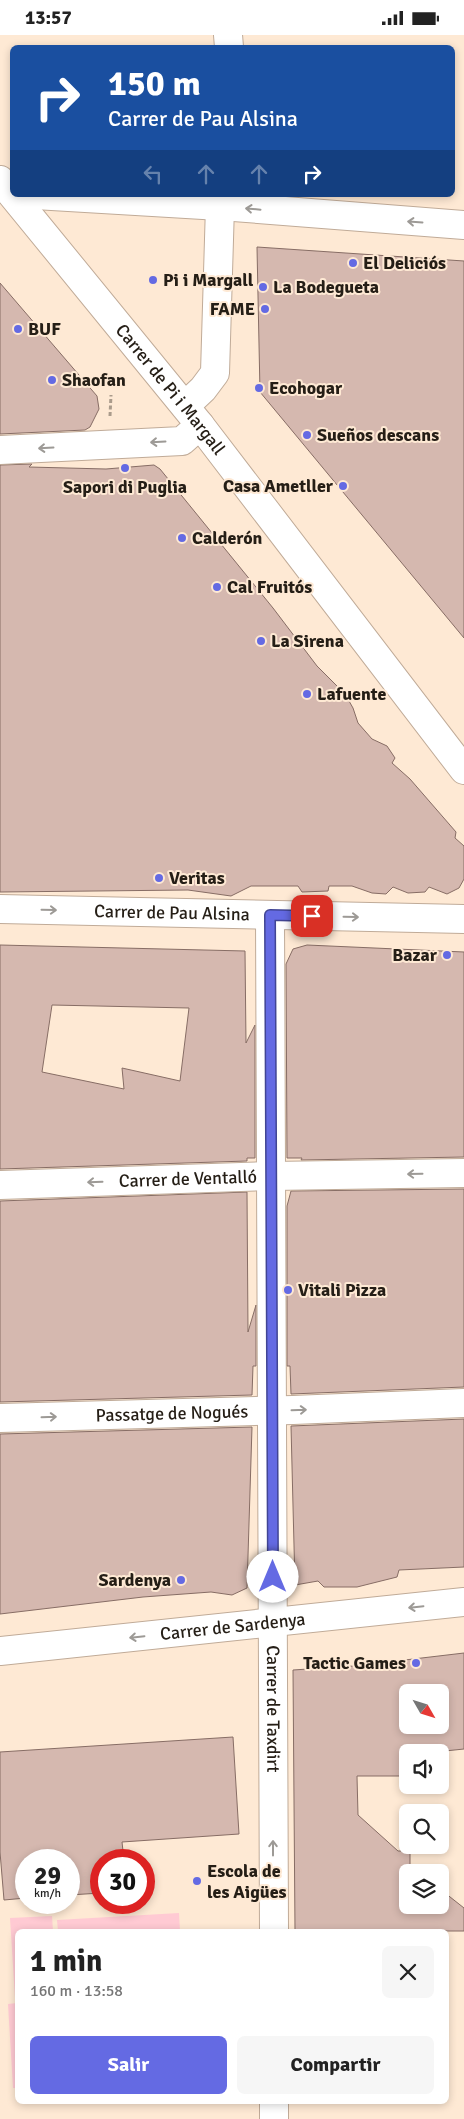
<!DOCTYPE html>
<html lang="es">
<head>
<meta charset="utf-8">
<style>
	body { margin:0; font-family:Signika,sans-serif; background:#f6f6f6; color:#222; height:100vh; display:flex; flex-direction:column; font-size:19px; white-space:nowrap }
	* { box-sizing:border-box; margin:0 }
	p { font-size:16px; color:#767676 }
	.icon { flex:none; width:28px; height:28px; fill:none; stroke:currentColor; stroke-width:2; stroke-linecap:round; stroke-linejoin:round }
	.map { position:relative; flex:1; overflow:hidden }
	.side { position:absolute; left:15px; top:1894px; width:434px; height:175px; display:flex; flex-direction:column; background:#fff; border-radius:8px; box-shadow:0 2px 8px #0003 }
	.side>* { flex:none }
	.hud { position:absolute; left:10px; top:10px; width:445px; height:152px; border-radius:8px; box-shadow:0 2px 8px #0003; background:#1a4fa0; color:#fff; overflow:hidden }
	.needle { width:32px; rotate:129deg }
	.tools { position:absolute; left:399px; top:1649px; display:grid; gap:10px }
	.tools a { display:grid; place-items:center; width:50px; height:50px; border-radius:8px; background:#fff; box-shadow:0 2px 8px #0003; font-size:25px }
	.speed { position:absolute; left:15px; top:1814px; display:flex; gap:10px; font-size:25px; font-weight:700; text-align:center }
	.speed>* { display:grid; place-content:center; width:65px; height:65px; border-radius:50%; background:#fff; box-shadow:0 2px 8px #0003; line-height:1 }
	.speed small { font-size:12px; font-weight:400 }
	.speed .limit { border:8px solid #d22; background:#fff; color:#111 }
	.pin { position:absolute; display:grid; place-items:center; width:42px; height:42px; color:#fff; margin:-21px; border-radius:10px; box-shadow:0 2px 8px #0006 }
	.me { position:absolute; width:55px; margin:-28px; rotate:0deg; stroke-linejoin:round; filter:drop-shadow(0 0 4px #0008) }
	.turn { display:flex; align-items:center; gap:18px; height:105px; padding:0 15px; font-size:22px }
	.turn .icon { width:65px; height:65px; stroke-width:2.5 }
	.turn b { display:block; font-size:35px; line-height:42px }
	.lanes { display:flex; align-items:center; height:48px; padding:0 15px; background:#0003; justify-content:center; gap:25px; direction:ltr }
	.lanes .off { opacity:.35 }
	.round { display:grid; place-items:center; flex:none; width:52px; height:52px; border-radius:8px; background:#f6f6f6 }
	.summary { display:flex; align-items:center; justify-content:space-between; height:85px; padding:0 15px }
	h1 { font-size:30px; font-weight:800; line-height:38px }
	.primary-button { display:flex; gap:10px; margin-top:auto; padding:10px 15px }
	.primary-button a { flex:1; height:58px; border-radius:8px; background:#646ae3; color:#fff; font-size:20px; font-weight:800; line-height:58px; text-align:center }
	.primary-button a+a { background:#f6f6f6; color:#222 }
	.status { display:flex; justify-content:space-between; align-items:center; height:35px; padding:0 25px; background:#fff; direction:ltr }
	.status svg { height:14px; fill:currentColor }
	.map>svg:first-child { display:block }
	.green { fill:#ffcad3 }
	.building { fill:#d5b8af; stroke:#876d65; fill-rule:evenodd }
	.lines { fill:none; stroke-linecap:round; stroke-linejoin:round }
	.minor-casing { stroke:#c0ab98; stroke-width:30 }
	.path { stroke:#aa9b8b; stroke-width:3; stroke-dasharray:4 2.5; stroke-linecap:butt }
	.minor { stroke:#fff; stroke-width:28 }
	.oneway { stroke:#9d9a96 }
	.route-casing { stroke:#414594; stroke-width:12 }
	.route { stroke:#646ae3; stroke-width:9 }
	.poi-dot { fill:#646ae3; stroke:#fee9d4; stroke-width:2 }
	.labels { text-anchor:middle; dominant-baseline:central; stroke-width:4; stroke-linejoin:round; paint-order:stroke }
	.poi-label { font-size:18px; font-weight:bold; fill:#251e16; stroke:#fee9d4; text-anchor:start }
	.street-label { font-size:18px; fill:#251e16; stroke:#fee9d4 }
</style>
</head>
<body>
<div class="status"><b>13:57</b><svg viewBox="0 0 49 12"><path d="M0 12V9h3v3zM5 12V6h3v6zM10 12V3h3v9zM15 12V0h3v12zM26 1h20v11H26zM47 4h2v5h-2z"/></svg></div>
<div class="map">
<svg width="464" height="2084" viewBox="0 0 464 2084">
	<rect width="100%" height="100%" fill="#fee9d4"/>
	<g class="green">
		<path d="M179 1878 180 1896H58L57 1885Z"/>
		<path d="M52 1881 53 1896H18V1963H15L10 1883Z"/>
		<path d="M17 1968V2053H13L8 1969Z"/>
	</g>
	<g class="building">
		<path d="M257 212 464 226V603L260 357Z"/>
		<path d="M0 248 97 361 99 374 90 392 85 395 0 399Z"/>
		<path d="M32 429 29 432 106 434 154 430 160 434 273 573 317 631 345 659 353 673 358 688 372 704 387 711 395 723 392 728 410 744 456 797 455 803 464 811V844L459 853 447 859 429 852 425 857 408 858 393 852 386 859 372 858 352 851H329L328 856 302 857 298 851H251L231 861 188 855 0 857V430Z"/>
		<path d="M0 910 245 916 246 1008 255 990V1123H247V1126L0 1134ZM52 970 189 973 180 1046 122 1033 124 1054 42 1037Z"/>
		<path d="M307 910 464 917V1122L301 1125 302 1123H287L286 929 293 914Z"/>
		<path d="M464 1154V1352L291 1359 290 1331H287V1171L291 1156Z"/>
		<path d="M247 1157 248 1297 256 1270V1331H253L252 1360 0 1367V1166Z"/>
		<path d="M464 1384V1532L399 1535 397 1542 357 1552H324L318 1546 295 1550 291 1391Z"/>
		<path d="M252 1392 247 1553 232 1560 211 1557 143 1562 0 1579V1399Z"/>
		<path d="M464 1618V1714L445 1716V1741H440V1718H408V1741H357L358 1780 398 1816H410V1830L420 1838H408V1870H440V1854L464 1873V1896H295L293 1635 354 1631ZM408 1658H440V1690H408Z"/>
		<path d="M233 1702 239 1799 122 1807 124 1825H101V1858L69 1860V1825H26V1863L4 1865 0 1817V1717Z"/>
	</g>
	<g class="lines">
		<defs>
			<g id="minor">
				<path d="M228 0 229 12"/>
				<path id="s1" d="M0 145 200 390 464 735"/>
				<path d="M35 160 220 171 464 190"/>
				<path d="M185 371 203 354 215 338 220 171 227 160"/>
				<path d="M0 415 182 406 200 390"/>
				<path id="s2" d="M0 874 464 884"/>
				<path id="s3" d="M270 880 274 1896"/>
				<path id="s4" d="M0 1150 272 1141 464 1138"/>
				<path id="s5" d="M0 1383 293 1375 464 1368"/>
				<path id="s6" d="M0 1616 464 1567"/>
				<path d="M274 2066V2084"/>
			</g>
		</defs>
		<use href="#minor" class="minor-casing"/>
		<path class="path" d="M110 381 111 360"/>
		<use href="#minor" class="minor"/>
	</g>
	<defs><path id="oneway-shaft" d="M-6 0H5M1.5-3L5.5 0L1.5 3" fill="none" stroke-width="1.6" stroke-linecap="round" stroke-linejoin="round" transform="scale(1.25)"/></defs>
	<g class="oneway">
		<use href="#oneway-shaft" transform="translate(253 174) rotate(-175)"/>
		<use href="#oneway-shaft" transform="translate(415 187) rotate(-176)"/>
		<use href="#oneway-shaft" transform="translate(158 407) rotate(177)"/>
		<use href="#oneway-shaft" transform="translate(46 413) rotate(177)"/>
		<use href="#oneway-shaft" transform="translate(49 875) rotate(1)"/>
		<use href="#oneway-shaft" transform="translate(351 882) rotate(1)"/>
		<use href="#oneway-shaft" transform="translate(415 1139) rotate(179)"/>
		<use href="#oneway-shaft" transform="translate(95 1147) rotate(178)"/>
		<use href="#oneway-shaft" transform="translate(299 1375) rotate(-2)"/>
		<use href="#oneway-shaft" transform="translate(49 1382) rotate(-2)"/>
		<use href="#oneway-shaft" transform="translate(416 1572) rotate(174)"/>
		<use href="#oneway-shaft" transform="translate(137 1602) rotate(174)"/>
		<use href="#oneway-shaft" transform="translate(273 1813) rotate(-90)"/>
	</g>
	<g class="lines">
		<defs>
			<path id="route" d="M273 1542 270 880 312 881"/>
		</defs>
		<use href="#route" class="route-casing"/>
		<use href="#route" class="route"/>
	</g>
	<g class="poi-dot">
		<circle cx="353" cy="228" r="5"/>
		<circle cx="153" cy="245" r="5"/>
		<circle cx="263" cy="252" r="5"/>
		<circle cx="265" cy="274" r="5"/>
		<circle cx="18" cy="294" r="5"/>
		<circle cx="52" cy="345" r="5"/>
		<circle cx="259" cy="353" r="5"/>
		<circle cx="307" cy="400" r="5"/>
		<circle cx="125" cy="433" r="5"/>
		<circle cx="343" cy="451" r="5"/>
		<circle cx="182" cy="503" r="5"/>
		<circle cx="217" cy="552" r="5"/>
		<circle cx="261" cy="606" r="5"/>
		<circle cx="307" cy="659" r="5"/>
		<circle cx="159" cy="843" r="5"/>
		<circle cx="447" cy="920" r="5"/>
		<circle cx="288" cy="1255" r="5"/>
		<circle cx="181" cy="1545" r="5"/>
		<circle cx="416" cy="1628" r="5"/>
		<circle cx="197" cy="1846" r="5"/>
	</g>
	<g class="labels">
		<g class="poi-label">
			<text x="363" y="228">El Deliciós</text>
			<text x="163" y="245">Pi i Margall</text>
			<text x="273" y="252">La Bodegueta</text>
			<text x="255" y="274" text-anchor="end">FAME</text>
			<text x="28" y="294">BUF</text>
			<text x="62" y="345">Shaofan</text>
			<text x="269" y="353">Ecohogar</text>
			<text x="317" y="400">Sueños descans</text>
			<text x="333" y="451" text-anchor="end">Casa Ametller</text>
			<text x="125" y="452" text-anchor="middle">Sapori di Puglia</text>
			<text x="192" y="503">Calderón</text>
			<text x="227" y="552">Cal Fruitós</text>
			<text x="271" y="606">La Sirena</text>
			<text x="317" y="659">Lafuente</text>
			<text x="169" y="843">Veritas</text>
			<text x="437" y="920" text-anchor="end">Bazar</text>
			<text x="298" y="1255">Vitali Pizza</text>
			<text x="171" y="1545" text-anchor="end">Sardenya</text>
			<text x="406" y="1628" text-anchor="end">Tactic Games</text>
			<text x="207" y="1836">Escola de<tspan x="207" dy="21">les Aigües</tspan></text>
		</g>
		<g class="street-label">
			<text stroke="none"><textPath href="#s1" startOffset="270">Carrer de Pi i Margall</textPath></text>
			<text stroke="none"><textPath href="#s2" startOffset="172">Carrer de Pau Alsina</textPath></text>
			<text stroke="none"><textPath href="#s4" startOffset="188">Carrer de Ventalló</textPath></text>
			<text stroke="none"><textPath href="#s5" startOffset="172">Passatge de Nogués</textPath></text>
			<text stroke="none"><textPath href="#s6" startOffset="234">Carrer de Sardenya</textPath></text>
			<text stroke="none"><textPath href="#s3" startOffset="794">Carrer de Taxdirt</textPath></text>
		</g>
	</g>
</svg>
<div class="tools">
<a><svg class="needle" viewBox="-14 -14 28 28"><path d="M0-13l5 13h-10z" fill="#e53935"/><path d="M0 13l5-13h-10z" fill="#767676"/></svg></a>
<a><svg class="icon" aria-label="sound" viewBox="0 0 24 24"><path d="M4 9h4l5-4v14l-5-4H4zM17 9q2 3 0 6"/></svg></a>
<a><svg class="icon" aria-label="search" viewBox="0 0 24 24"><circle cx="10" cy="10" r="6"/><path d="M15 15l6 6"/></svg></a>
<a><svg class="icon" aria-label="layers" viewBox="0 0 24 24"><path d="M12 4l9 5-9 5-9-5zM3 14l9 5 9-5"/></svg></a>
</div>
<div class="speed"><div>29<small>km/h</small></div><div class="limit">30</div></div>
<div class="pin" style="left:312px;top:881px;background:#d93025"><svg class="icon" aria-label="arrive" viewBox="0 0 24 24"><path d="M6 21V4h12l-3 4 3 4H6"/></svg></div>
<svg class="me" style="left:273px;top:1542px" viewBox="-20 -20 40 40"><circle r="19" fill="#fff"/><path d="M0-13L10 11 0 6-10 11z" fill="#646ae3"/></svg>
<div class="hud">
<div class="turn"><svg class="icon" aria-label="right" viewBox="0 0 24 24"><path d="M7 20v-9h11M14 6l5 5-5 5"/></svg><div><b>150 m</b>Carrer de Pau Alsina</div></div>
<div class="lanes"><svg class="icon off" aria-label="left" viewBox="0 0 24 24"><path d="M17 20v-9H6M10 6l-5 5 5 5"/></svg><svg class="icon off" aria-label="ahead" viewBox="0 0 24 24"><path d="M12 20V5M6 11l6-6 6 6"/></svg><svg class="icon off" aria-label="ahead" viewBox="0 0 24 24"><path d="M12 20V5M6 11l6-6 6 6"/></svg><svg class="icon" aria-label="right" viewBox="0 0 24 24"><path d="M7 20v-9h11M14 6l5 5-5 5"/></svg></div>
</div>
<section class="side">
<div class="summary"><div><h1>1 min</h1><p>160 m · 13:58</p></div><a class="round"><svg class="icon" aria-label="close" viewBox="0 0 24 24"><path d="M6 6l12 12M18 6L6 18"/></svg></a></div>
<div class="primary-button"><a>Salir</a><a>Compartir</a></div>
</section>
</div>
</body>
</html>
